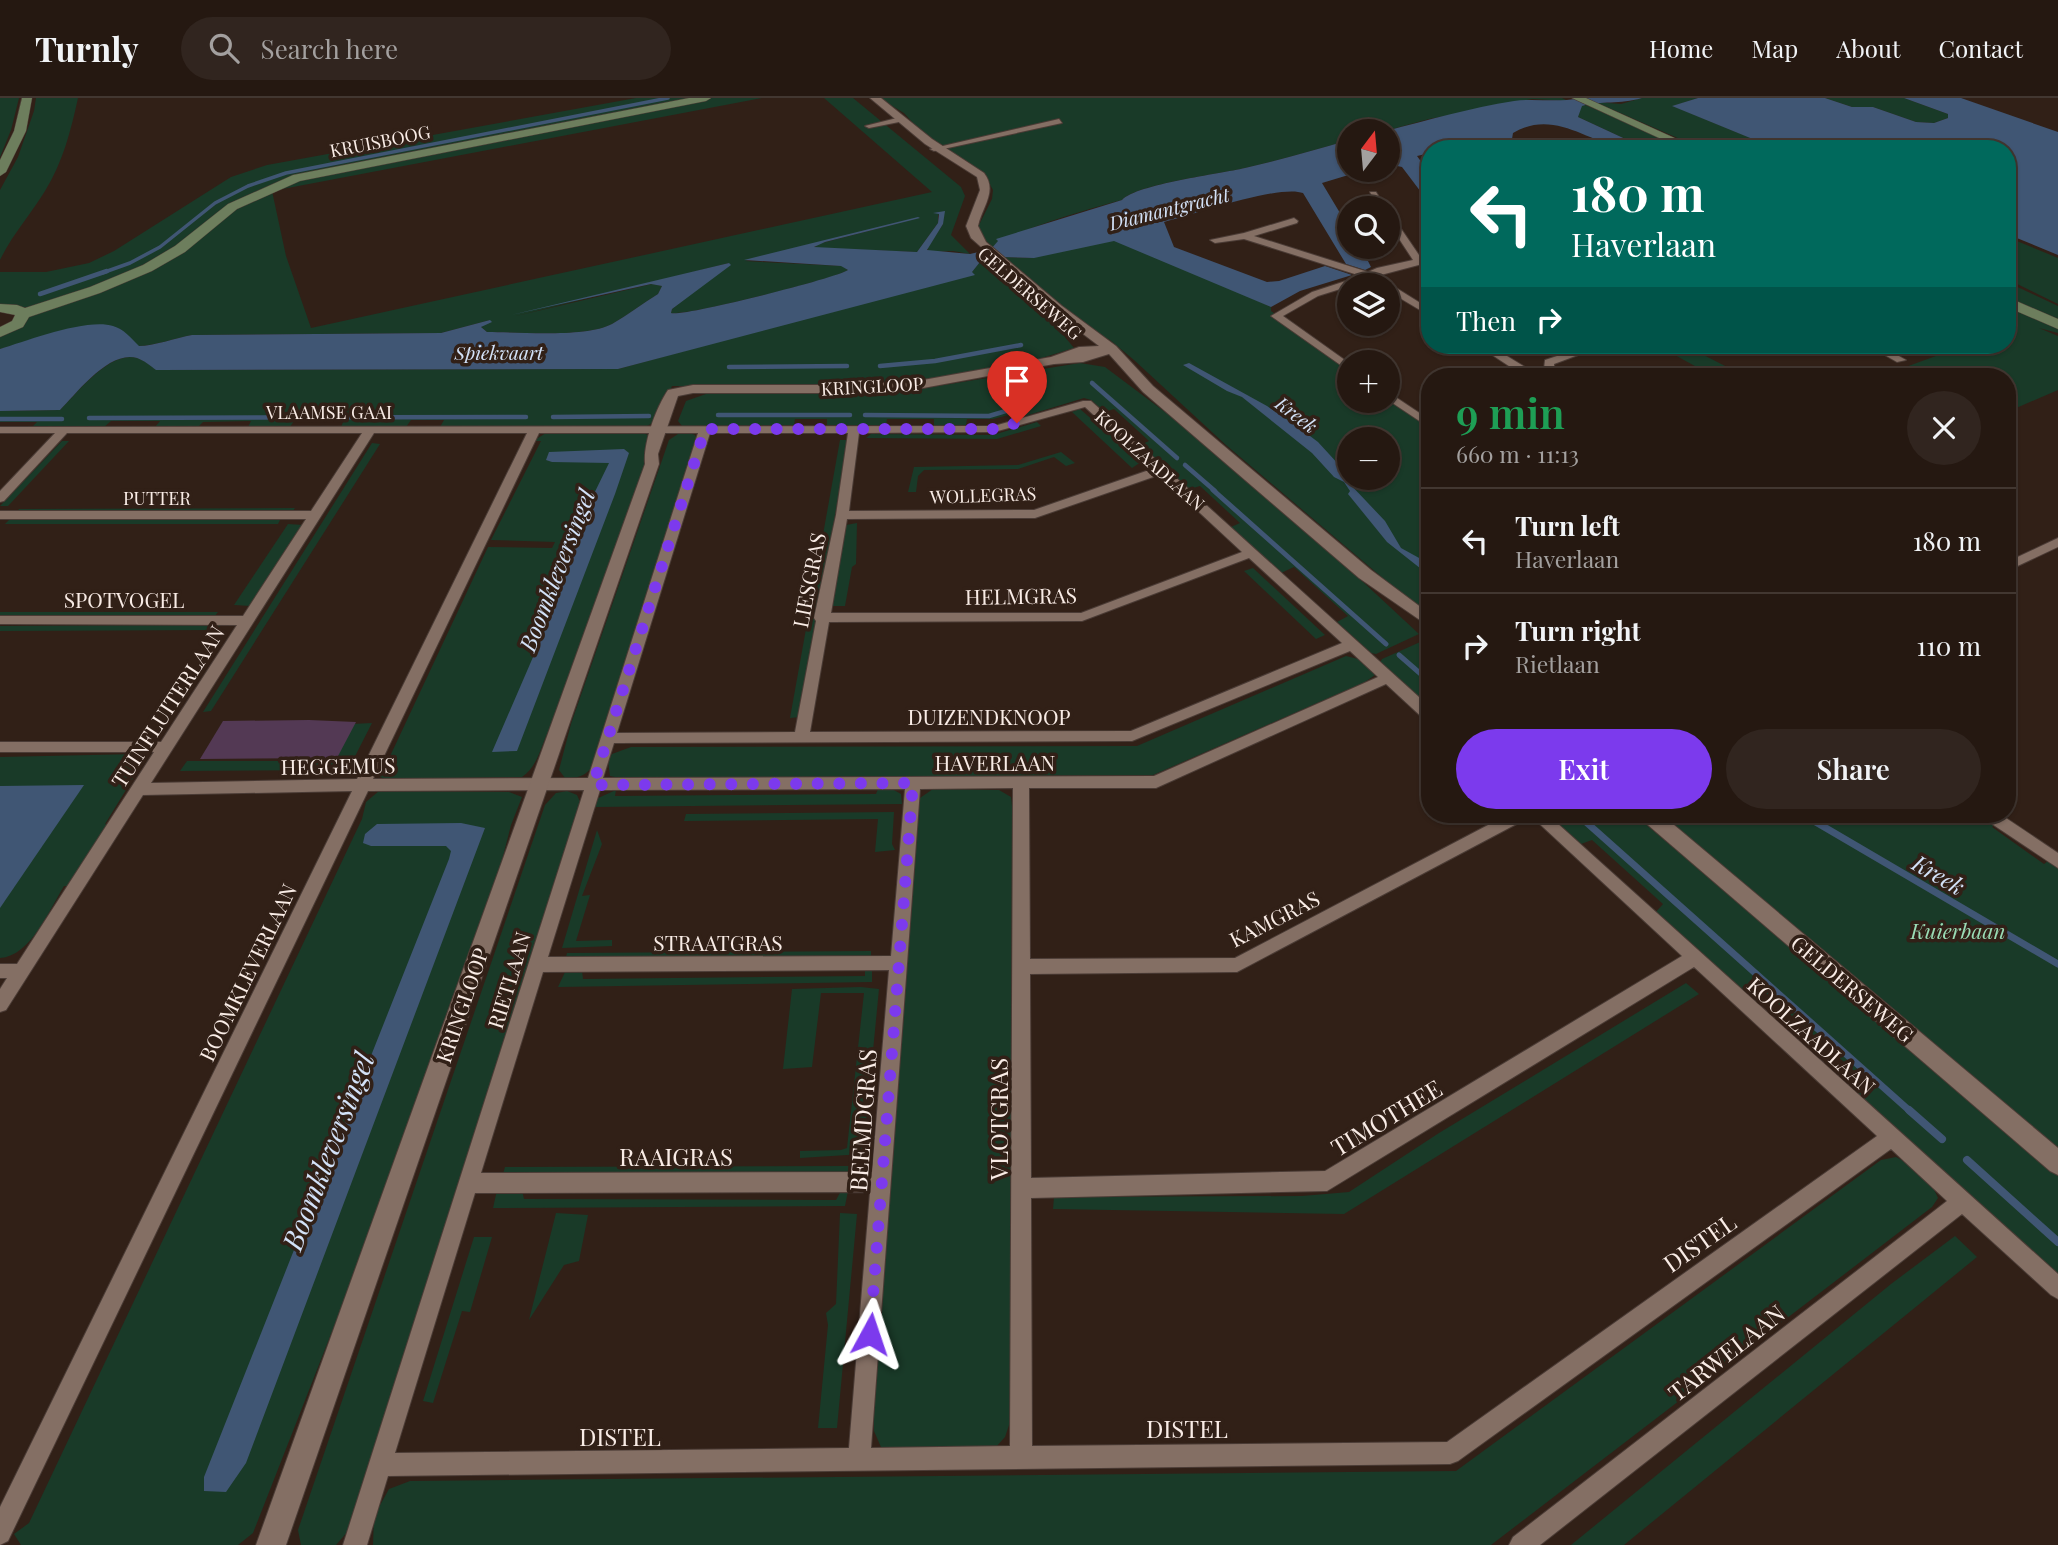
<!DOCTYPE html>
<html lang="en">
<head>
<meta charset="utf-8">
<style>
	body { margin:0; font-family:"Playfair Display",serif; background:#31251f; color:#f1f3f6; height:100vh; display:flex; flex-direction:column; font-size:26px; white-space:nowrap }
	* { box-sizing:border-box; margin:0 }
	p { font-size:23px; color:#a3a09f }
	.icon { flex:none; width:38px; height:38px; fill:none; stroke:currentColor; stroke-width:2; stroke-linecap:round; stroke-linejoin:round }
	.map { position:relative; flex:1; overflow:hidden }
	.details { position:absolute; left:1421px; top:270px; width:595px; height:455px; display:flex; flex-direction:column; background:#251811; border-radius:28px; box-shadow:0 2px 5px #0004,0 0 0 2px #423731 }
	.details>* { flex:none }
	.guide { position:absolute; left:1421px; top:42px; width:595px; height:214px; border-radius:28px; box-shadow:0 2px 5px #0004,0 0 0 2px #423731; background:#00695c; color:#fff; overflow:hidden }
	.needle { width:46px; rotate:16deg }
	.tools { position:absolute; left:1337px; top:21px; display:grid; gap:14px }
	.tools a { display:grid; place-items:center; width:63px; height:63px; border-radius:50%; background:#251811; box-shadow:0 2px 5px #0004,0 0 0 2px #423731; font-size:35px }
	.pin { position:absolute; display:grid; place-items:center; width:60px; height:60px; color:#fff; margin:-72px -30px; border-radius:50% 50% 50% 0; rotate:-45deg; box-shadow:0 0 7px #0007 }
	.pin .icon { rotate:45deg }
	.me { position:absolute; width:77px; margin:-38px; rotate:5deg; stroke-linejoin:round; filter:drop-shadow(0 0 5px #0008) }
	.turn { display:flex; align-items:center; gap:24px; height:147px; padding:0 35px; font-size:32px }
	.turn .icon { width:91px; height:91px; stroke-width:2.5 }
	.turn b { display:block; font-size:49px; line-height:60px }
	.then { display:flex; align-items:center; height:66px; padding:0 35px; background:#0003; gap:14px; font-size:26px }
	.round { display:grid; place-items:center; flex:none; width:74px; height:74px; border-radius:37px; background:#31251f }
	.head { display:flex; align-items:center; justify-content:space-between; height:119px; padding:0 35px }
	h1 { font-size:42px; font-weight:600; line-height:52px; color:#1e9e55 }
	.action { display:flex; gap:14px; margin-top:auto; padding:14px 35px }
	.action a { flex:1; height:80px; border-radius:42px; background:#7c3aed; color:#fff; font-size:28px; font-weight:600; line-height:80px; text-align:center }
	.action a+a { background:#31251f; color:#f1f3f6 }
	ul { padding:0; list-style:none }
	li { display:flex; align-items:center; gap:21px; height:105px; padding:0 35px; border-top:2px solid #423731 }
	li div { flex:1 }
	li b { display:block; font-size:26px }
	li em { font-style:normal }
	header { display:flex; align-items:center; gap:42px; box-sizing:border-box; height:98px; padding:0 35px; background:#251811; border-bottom:2px solid #423731 }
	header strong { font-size:33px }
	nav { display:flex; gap:38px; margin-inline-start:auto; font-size:24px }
	.search { width:490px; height:63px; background:#31251f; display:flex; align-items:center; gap:18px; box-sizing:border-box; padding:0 24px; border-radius:38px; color:#a3a09f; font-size:26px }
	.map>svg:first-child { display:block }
	.green { fill:#193a28; fill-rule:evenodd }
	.water { fill:#405674 }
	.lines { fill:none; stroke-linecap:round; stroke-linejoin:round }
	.stream-far4 { stroke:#405674; stroke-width:3.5 }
	.stream-far3 { stroke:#405674; stroke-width:4.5 }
	.stream-far2 { stroke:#405674; stroke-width:5 }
	.stream-far1 { stroke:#405674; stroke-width:7 }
	.stream { stroke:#405674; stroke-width:8 }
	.building { fill:#533954 }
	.minor-casing { stroke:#4a3b35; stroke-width:2 }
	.tertiary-casing { stroke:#4a3b35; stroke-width:2 }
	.secondary-casing { stroke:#4a3b35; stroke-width:1 }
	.minor { fill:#846f64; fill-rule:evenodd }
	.tertiary { fill:#846f64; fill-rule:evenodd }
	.secondary { fill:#6d7e5d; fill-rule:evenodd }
	.route { stroke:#7c3aed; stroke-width:12; stroke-dasharray:0 21.6 }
	.labels { text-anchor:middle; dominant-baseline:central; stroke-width:7; stroke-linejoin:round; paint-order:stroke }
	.far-street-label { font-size:18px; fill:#f9ece6; stroke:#312017 }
	.far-water-label { font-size:19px; font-style:italic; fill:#d3e2f8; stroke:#312017 }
	.street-label { font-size:21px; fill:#f9ece6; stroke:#312017 }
	.park-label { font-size:21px; font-style:italic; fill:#9adcb5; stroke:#312017 }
	.water-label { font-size:23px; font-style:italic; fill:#d3e2f8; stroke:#312017 }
	.near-street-label { font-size:24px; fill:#f9ece6; stroke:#312017 }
	.near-water-label { font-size:28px; font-style:italic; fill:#d3e2f8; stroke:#312017 }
</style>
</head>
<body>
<header>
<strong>Turnly</strong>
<div class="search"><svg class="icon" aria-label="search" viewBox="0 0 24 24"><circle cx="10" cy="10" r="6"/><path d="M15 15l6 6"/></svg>Search here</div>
<nav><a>Home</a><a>Map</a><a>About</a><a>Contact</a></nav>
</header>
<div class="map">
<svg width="2058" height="1447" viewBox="0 0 2058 1447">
	<rect width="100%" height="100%" fill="#312017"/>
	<g class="green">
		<path d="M0 0H19L11 32 0 59Z"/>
		<path d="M36 0H78C71 32 63 64 45 93 31 116 12 137 0 162V92L18 59 34 13Z"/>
		<path d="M636 0H762L272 93 286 158 311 230 932 94 824 0H853L961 89 965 98 951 137 970 156 953 153 928 154V149L943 126 938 116V125L917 154 814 150 818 146 919 120 745 163 842 168 848 172C838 180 683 219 671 215L672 211 729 165 512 219 652 186 662 188 658 196C643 205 628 217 612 226 585 240 519 234 487 234L481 229 490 222 441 235 192 237C176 240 153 248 138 248L120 231 69 232 0 251V237C13 230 30 226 32 210L0 208V174H46L89 165 114 153 231 79 267 67Z"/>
		<path d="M879 0H1562L1568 3 1532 1 1429 21 1385 33H1349V42C1315 52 1280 62 1245 70 1220 76 1136 86 1122 102 1096 109 1006 134 991 151L975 135 992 101 993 92 988 83 970 66 954 58 914 26 904 15Z"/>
		<path d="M1642 0H1698L1673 8 1777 51H1703L1595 4 1621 6Z"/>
		<path d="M1825 0H1904L1948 16V20L1934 25 1916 24 1873 9H1852Z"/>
		<path d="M1586 7 1678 47 1679 50 1647 51 1578 19 1581 8Z"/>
		<path d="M1119 139 1271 209V213L1349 271V303H1388V299L1430 330V520L1226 347 1134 262 1110 242 1088 232 1001 159 1029 160ZM1349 341H1388V380H1349Z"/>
		<path d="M2007 139 2058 160V206L2007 181Z"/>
		<path d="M980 164 1056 228 1074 250 1032 263 917 284 856 288H672L658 322 647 328 440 329 444 322H411L406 329H341L344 322 294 323 290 329H248L251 323 203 324 198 329H155L160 323H111L103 330H31L37 324H0V313L60 312C77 295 110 252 137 260 144 262 151 268 157 272L618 271 971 175Z"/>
		<path d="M2007 184 2058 208V223L2007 200Z"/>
		<path d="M2007 207 2058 230V235L2039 230 2058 238V292L2007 314V278H1881L1966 247H2007Z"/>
		<path d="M1675 247 1688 249 1729 270 1713 278 1664 251Z"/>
		<path d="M1080 265 1105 269 1169 317 1362 483 1419 536 1376 556 1371 555 1337 524 1348 518 1294 469 1281 475 1231 429 1240 425 1200 388 1190 391 1140 347 1149 343 1114 311 1105 314 1091 302 1084 300 1025 318 1020 314 993 321H967L966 327 934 328V321H887L886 327H827V321H795L794 327 694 328H682L678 323 686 303 706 296 901 294Z"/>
		<path d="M1080 311 1141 364 1132 370 1072 314Z"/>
		<path d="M1037 324 1041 328 997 341 866 340 871 336 993 337Z"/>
		<path d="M687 334 695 337 697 341 594 666C586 678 579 680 565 680L559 672 571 626 669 342 678 336Z"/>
		<path d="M546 335H643L650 338 643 375 554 624C541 641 541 666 522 679L386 681 377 678 378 672 385 669 488 449 552 450 555 444 491 442 541 343H533Z"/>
		<path d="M840 342H848L800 619 790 620Z"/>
		<path d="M62 343H69L8 408H0Z"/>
		<path d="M372 345 380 346 211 613 203 614Z"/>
		<path d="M1061 354 1075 365 1066 368 1054 359 1018 371 924 372 918 378 916 394H908L914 369 1018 367Z"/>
		<path d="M295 410 293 413 16 415 19 411Z"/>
		<path d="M9 422H280L278 426H5Z"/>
		<path d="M857 425 856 466 852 469 845 508H831L846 427Z"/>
		<path d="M288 426 303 427 251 508 234 507Z"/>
		<path d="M1253 470 1325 537 1316 541 1244 473Z"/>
		<path d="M0 514H218L214 519 0 520Z"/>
		<path d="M221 527 216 532 0 533V528Z"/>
		<path d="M1427 541 1430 544V609L1380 565 1382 561Z"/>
		<path d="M1346 558 1362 562 1375 577 1365 584 1153 677 620 680 610 678 608 663 612 656 631 649 1137 648Z"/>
		<path d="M372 625 348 672 180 673 187 663H335L352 626Z"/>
		<path d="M138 656 145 661 105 726 109 727 70 788H64C49 812 31 858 0 860V659Z"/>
		<path d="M878 691H892L901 696 902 706 594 709 596 701 616 692 615 698 876 696Z"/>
		<path d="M933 691 999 692 1011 699 1012 708 1010 1324 1005 1339 995 1350 897 1354 881 1349 874 1333V1316L920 700Z"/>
		<path d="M379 693 509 694 522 699 511 727 499 774 340 1213 253 1435 238 1447H21L14 1436 29 1425 362 721 366 704Z"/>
		<path d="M567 693 577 697 581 706 349 1432 336 1447H301L298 1432 545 707 556 695Z"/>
		<path d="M894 714 892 746 895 752 875 754 878 721 684 723 686 716Z"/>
		<path d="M1548 716H1634L2058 1078V1181L1848 988 1861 979 1758 888 1745 895 1655 815 1663 806 1592 742 1581 746Z"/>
		<path d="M1661 716H1981L1996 726 1992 729 2044 766 2048 763 2058 770V1051Z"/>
		<path d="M597 732 602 746 582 798 590 797 576 843 612 842V848L562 850Z"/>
		<path d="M871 853V859H566L567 855Z"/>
		<path d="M865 872H872V884L558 889 565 874 582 873 583 881 865 878Z"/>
		<path d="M1686 885 1699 896 1344 1116 1053 1111 1054 1099 1302 1098 1349 1094 1439 1035Z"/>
		<path d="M861 889 879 891 863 1056 800 1060V1053L841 1052 847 1050 864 895H821L812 969 783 971 792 891Z"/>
		<path d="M1896 1059C1914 1068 1931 1081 1938 1100L1932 1109 1491 1447H373L374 1418 389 1391 410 1383 1456 1373 1881 1062Z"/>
		<path d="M851 1068V1075L503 1076 505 1069Z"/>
		<path d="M497 1092H522L524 1101 836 1102 841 1093H848L845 1108 493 1110Z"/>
		<path d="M556 1115 588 1117 579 1163 564 1167 529 1222Z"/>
		<path d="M840 1115 857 1116 837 1330H818L828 1227 826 1215 836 1206Z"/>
		<path d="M1955 1138 1977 1159 1624 1447H1571L1891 1186Z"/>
		<path d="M474 1139H492L470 1214 462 1213 433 1305 423 1303Z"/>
	</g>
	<g class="water">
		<path d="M1579 0H1642C1619 7 1602 2 1582 8L1578 19 1647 51C1638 51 1628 52 1619 50 1584 40 1551 12 1513 35L1512 41 1521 51 1467 49 1430 51V55L1417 58 1430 76V106L1402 69 1388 66V33H1386C1428 22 1470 10 1514 3 1535 0 1558 5 1579 0Z"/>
		<path d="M1698 0H1825L1852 9H1873L1916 24 1934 25 1948 20V16L1904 0H1961L2058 34V157L2007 136V51H1777L1672 8Z"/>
		<path d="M1349 42V72H1365L1322 85 1349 130V149H1361L1371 169 1365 172 1346 166 1303 95C1280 86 1192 117 1164 124L1174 149 1267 184 1279 183 1325 168 1352 177 1300 193 1271 209 1114 143 1034 160 1001 159 980 164 972 174 975 177 618 271 156 272C151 268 143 262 137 260 109 252 77 295 60 312L0 313V251C27 243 86 220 113 228 124 231 131 240 139 248 153 248 176 240 192 237L441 235 490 222 492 224 481 229 487 234C519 234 585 240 612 226 628 217 643 205 658 196L662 188 651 186 511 217 729 165 731 167 672 211 671 215C682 219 837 180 848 172L841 168 744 162 918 119 920 120 825 144 814 149 917 154 938 125 939 116 933 115 945 113 943 126 927 152 970 156 991 151 998 143 996 141 1122 102C1137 86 1220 76 1245 70 1280 62 1315 52 1349 42Z"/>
		<path d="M1189 265 1267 308 1298 329 1318 344 1351 380 1349 385 1385 423 1401 450 1430 466V478L1387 444 1348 396 1350 393 1344 384 1334 379 1312 355 1242 299 1227 293 1183 267Z"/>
		<path d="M624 351 629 355 615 396 517 653 492 654 546 529 588 408 609 365 552 364 546 362 549 354Z"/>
		<path d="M84 687 0 810V688Z"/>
		<path d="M461 725 485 730 246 1365 226 1394 204 1393V1379L449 761 451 753 446 748H371L363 745 365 736 377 726Z"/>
	</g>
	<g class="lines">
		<path class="stream-far4" d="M102 175 130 165 160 149 215 105 248 88 286 75 668 0"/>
		<g class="stream-far3">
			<path d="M40 196 107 173"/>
			<path d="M880 268 935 263 1021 247"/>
			<path d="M729 269 847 268"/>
			<path d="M1092 285 1177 360"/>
			<path d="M718 317H850"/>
			<path d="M865 317 989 318 1029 306"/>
			<path d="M553 319 649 318"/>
			<path d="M89 320 526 319"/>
			<path d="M0 321H62"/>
			<path d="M1185 367 1215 393"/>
		</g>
		<g class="stream-far2">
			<path d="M1213 392 1386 546"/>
			<path d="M1399 557 1430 584"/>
		</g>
		<g class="stream-far1">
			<path d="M1577 716 1911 1014"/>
			<path d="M1802 716 2058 866"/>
		</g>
		<g class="stream">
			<path d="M1909 1012 1942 1041"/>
			<path d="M1967 1062 2058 1144"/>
		</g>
	</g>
	<path class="building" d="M309 622 356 624 337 660 200 661 223 623Z"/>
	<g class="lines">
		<defs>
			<g id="minor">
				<path d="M901 19 904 23 869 30 865 28Z"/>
				<path d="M1059 21 1062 25 934 53 930 51Z"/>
				<path d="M1556 42H1562L1576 51H1565L1556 46Z"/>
				<path d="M1370 94H1376L1386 110H1378Z"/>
				<path d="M1388 115 1391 116 1421 160 1430 158V164L1377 178 1430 211V218L1388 193V187H1379L1369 182 1318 198 1283 218 1349 265V273L1271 218 1312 194 1361 178 1244 141 1215 145 1210 142 1244 135 1294 120 1298 123 1297 125 1254 138 1368 174 1377 170 1413 162 1388 124Z"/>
				<path d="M1477 247H1489L1525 269 1544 271 1545 262 1590 247H1605L1554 266 1555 278 1518 274Z"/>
				<path d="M1867 247H1879L1906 262 1897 264Z"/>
				<path d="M1388 294 1430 322V330L1388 302Z"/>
				<path d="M1083 303H1091L1430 609V623L1425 622 1386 586 1156 690H1029L1030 861 1235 860 1509 716H1547L2058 1176V1201L2051 1197 1962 1116 1540 1447H1509L1513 1439 1947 1103 1891 1051 1458 1363 1450 1366 388 1378 367 1447H343L584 692 368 693 8 1443 0 1447V1409L352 693 143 697 6 912 0 914V891L7 880H0V866H17L154 654H0V644H161L237 527 0 526V518H243L306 421H0V413H311L362 335H67L4 403 0 404V393L55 335H0V329L994 328ZM1085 309 1152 371 1034 412 849 413 859 335 994 334ZM374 335H527L357 681 151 685ZM539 335H698L588 680 373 681ZM710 335H848L836 417 814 520 816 523 795 634 617 635ZM1159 377 1242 454 1081 515H831L847 421 1035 420ZM1249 460 1342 545 1131 633 810 634 829 524 1082 523ZM1350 553 1378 579 1154 678 603 680 614 645 1132 643ZM1013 690 1010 1348 871 1350 920 691ZM905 691 891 858 548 859 600 692ZM1530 717 1682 858 1325 1073 1031 1080 1030 876 1237 874 1528 720ZM1694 869 1877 1038 1447 1344 1032 1348 1031 1100 1327 1093ZM889 872 872 1074 481 1075 543 874ZM870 1094 849 1350 395 1355 475 1095Z"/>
				<path d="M2058 440V449L2007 473V464Z"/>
				<path d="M1981 716H2000L2058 755V770L1983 720Z"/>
			</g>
			<g id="tertiary">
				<path d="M870 0H881L932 41 984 75C998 93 982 109 978 128L986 144 1062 208 1116 248 1153 288 1371 472 1430 516V529L1359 480 1245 382 1143 294 1109 256 1083 264 1054 266 923 290 848 295H693L678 298 658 356 659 366 286 1447H256L645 366C643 345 656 310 668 292L693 287H848L923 282 1051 259 1079 249 1099 248 1054 214 971 140 966 128 980 92 977 79 925 46Z"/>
				<path d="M1639 716H1661L2058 1050V1077L2050 1073 1641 721Z"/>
			</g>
			<g id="secondary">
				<path d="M22 0H32L26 33 6 74 0 78V62L14 33Z"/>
				<path d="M689 0H711L706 3 300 83 237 111 185 154 152 173 100 195 29 219 23 229 0 239V229L12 223 15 217 0 214V206L17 207 25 210 90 189 143 167 175 148 228 106 293 77Z"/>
				<path d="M1572 0H1586L1699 51H1683Z"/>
				<path d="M2007 199 2058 221V231L2007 209Z"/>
			</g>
		</defs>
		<use href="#minor" class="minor-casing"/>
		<use href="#tertiary" class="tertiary-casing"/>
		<use href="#secondary" class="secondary-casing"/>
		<use href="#minor" class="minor"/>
		<use href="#tertiary" class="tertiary"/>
		<use href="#secondary" class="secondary"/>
	</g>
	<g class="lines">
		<path class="route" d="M870 1236 913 685 593 687 705 331H994L1017 325"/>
	</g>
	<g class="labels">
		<g class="far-street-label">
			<text transform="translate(380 43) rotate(-11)">KRUISBOOG</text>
			<text transform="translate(1030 195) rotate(41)">GELDERSEWEG</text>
			<text transform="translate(872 288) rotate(-3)">KRINGLOOP</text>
			<text x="329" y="314">VLAAMSE GAAI</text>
			<text transform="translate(1150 362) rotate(42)">KOOLZAADLAAN</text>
			<text transform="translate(983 397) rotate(-2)">WOLLEGRAS</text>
			<text x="157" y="400">PUTTER</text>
		</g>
		<g class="far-water-label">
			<text transform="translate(1169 110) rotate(-14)">Diamantgracht</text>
			<text x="499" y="254">Spiekvaart</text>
			<text transform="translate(1297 316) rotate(37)">Kreek</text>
		</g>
		<g class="street-label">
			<text transform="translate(808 482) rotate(-79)">LIESGRAS</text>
			<text transform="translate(1021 497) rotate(-1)">HELMGRAS</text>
			<text x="124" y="501">SPOTVOGEL</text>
			<text transform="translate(167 608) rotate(-57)">TUINFLUITERLAAN</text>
			<text x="989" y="618">DUIZENDKNOOP</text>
			<text x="995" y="664">HAVERLAAN</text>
			<text transform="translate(338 667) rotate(-1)">HEGGEMUS</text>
			<text transform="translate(1274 820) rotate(-27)">KAMGRAS</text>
			<text x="718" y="844">STRAATGRAS</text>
			<text transform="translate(247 874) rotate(-64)">BOOMKLEVERLAAN</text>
			<text transform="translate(508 882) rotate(-73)">RIETLAAN</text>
			<text transform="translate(1853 890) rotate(40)">GELDERSEWEG</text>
			<text transform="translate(461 907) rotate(-71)">KRINGLOOP</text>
			<text transform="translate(1812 937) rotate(42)">KOOLZAADLAAN</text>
		</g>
		<g class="park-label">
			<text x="1958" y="832">Kuierbaan</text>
		</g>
		<g class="water-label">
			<text transform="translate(556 472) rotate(-69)">Boomkleversingel</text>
			<text transform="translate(1939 776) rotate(30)">Kreek</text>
		</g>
		<g class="near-street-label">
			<text transform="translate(1386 1019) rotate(-31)">TIMOTHEE</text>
			<text transform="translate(998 1021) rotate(-90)">VLOTGRAS</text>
			<text transform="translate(862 1022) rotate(-86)">BEEMDGRAS</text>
			<text x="676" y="1058">RAAIGRAS</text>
			<text transform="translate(1699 1144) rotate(-35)">DISTEL</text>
			<text transform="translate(1726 1254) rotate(-38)">TARWELAAN</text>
			<text x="1187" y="1330">DISTEL</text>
			<text x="620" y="1338">DISTEL</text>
		</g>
		<g class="near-water-label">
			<text transform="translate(327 1053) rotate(-69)">Boomkleversingel</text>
		</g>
	</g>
</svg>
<div class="tools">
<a><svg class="needle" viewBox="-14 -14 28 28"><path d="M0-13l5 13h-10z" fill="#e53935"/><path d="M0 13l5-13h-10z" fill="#a3a09f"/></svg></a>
<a><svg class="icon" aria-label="search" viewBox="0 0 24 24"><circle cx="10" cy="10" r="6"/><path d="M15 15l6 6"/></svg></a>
<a><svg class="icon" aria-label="layers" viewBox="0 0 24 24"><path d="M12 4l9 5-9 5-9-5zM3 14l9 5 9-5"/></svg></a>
<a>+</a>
<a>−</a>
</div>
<div class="pin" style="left:1017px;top:325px;background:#d93025"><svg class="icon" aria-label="arrive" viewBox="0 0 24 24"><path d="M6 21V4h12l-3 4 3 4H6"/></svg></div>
<svg class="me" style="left:870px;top:1236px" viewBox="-20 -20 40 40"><path d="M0-17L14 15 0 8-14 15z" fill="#7c3aed" stroke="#fff" stroke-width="4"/></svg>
<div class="guide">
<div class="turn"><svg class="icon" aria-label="left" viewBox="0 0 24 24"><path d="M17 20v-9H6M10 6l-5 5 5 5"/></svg><div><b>180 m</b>Haverlaan</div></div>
<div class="then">Then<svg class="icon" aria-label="right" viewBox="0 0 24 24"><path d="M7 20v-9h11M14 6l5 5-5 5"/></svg></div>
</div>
<section class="details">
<div class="head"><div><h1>9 min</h1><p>660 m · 11:13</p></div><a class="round"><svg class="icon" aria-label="close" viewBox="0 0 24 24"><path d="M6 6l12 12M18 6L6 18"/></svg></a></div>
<ul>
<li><svg class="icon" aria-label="left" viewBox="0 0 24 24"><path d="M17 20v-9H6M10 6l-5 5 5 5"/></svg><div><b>Turn left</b><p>Haverlaan</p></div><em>180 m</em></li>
<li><svg class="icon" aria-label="right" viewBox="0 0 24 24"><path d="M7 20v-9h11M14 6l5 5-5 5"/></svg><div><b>Turn right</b><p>Rietlaan</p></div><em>110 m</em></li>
</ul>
<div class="action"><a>Exit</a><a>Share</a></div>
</section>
</div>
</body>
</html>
